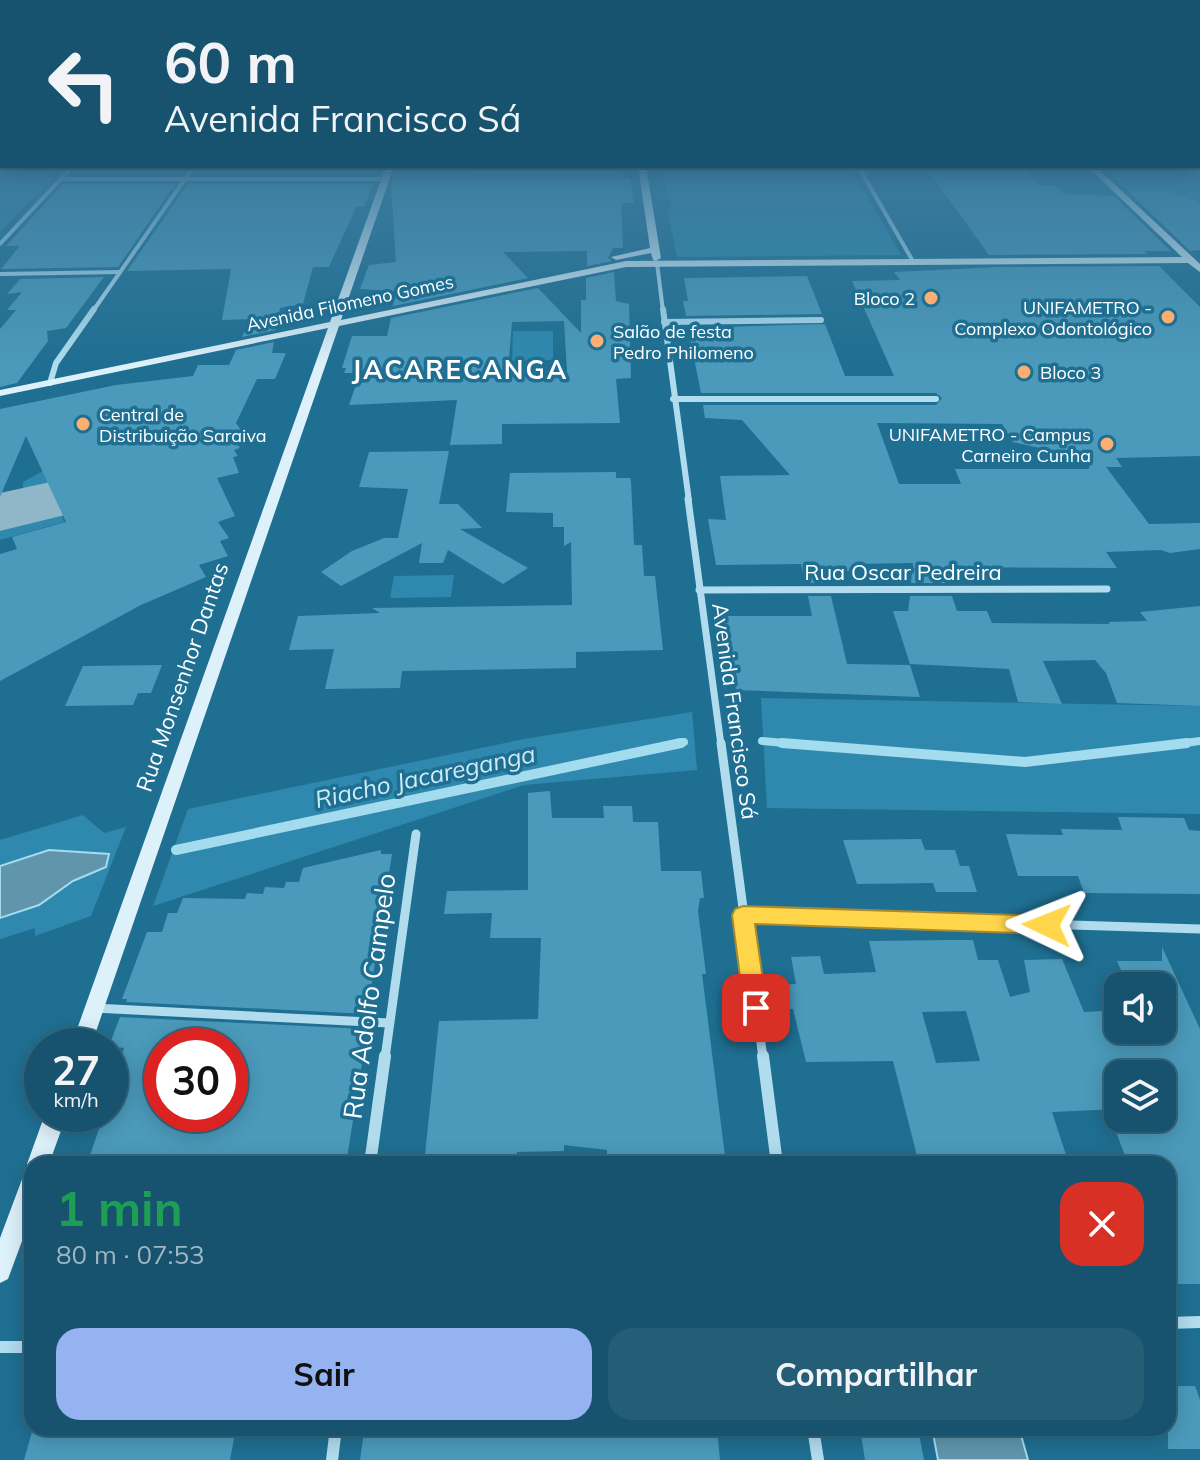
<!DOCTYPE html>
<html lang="pt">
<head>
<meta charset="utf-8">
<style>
	body { margin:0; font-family:Mulish,sans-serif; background:#245d76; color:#f1f3f6; height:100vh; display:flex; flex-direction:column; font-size:30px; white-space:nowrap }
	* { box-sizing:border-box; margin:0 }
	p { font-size:26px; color:#9eb6c2 }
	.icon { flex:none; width:44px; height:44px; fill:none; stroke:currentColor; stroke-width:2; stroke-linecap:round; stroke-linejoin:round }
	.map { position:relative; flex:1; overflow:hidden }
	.details { position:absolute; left:24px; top:1156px; width:1152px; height:280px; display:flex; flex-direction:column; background:#17536e; border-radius:24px; box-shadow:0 4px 20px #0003,0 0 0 2px #366981 }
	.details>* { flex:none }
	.guide { position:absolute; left:0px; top:0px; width:1200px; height:168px; box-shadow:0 4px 20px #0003,0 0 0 2px #366981; background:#17536e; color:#f1f3f6; overflow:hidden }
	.buttons { position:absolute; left:1104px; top:972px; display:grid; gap:16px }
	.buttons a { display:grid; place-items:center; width:72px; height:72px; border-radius:16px; background:#17536e; box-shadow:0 4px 20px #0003,0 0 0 2px #366981; font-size:40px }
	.speed { position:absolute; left:24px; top:1028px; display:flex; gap:16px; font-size:40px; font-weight:700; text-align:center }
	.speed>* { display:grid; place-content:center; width:104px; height:104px; border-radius:50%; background:#17536e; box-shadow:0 4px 20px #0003,0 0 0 2px #366981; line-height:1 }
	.speed small { font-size:20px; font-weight:400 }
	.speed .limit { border:12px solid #d22; background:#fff; color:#111 }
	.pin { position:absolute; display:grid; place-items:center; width:68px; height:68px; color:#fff; margin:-34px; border-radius:16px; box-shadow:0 4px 12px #0006 }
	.me { position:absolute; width:88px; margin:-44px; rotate:272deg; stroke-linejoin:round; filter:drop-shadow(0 0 6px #0008) }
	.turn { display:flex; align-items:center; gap:28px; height:168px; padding:0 32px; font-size:36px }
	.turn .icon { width:104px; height:104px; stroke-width:2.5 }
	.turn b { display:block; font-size:56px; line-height:68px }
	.round { display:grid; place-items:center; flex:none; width:84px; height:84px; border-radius:24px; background:#245d76 }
	.head { display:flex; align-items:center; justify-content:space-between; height:136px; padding:0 32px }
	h1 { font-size:48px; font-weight:700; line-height:60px; color:#1e9e55 }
	.primary-button { display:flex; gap:16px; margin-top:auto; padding:16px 32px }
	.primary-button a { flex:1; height:92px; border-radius:24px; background:#95b2f1; color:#111; font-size:32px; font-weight:700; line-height:92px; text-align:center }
	.primary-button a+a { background:#245d76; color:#f1f3f6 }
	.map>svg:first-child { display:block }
	.green { fill:#2f89ae }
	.water { fill:#6095ac; stroke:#a3dbef; stroke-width:2 }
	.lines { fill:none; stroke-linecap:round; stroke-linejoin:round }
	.stream-far1 { stroke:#a3dbef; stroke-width:8 }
	.stream { stroke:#a3dbef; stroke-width:10 }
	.taxiway { fill:#8fb7c8; fill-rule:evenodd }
	.building { fill:#4b9abb; fill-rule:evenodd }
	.street-far4 { stroke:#b0dcee; stroke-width:4 }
	.street-far3 { stroke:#b0dcee; stroke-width:6 }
	.street-far2 { stroke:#b0dcee; stroke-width:7 }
	.street-far1 { stroke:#b0dcee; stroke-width:9 }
	.street { stroke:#b0dcee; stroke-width:12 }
	.secondary { fill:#ddf1fa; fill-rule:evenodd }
	.route { fill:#ffd54a; stroke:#a68a30; stroke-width:2 }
	.poi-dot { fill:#fcaf70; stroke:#1f6f92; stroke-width:3 }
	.labels { text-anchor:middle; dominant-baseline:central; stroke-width:7; stroke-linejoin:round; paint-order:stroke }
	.far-poi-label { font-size:18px; fill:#fff; stroke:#1f6f92; text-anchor:end }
	.far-street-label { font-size:18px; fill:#fff; stroke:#1f6f92 }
	.street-label { font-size:22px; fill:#fff; stroke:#1f6f92 }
	.water-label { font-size:24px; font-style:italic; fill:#cdecf8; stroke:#1f6f92 }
	.far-district-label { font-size:26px; font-weight:bold; letter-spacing:2px; fill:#fff; stroke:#1f6f92 }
	.near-street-label { font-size:26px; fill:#fff; stroke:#1f6f92 }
</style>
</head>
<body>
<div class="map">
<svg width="1200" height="1460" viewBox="0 0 1200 1460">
	<rect width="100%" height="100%" fill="#1f6f92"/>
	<g class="green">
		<path d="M0 162 2 166H63L0 232Z"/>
		<path d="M1198 162 1200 211 1159 218 1110 175 1138 166H1198Z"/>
		<path d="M842 166 851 169 901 255 677 257 667 208 672 207 660 167Z"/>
		<path d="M513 331H553V360L512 361Z"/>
		<path d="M45 470 53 493 23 501V482Z"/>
		<path d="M57 503 64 522 0 540V531L23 525 22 512Z"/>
		<path d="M454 575 451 597 390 598 394 576Z"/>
		<path d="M761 698 1200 706V814L767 808Z"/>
		<path d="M692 712 697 770 524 785 153 906 188 809 524 739Z"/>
		<path d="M83 815 104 833 126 827 91 916 35 936V928L0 939V918C42 904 76 884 109 854L49 850 0 866V840Z"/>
	</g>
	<g class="water">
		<path d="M49 850 109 854 106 867 73 881 39 905 0 918V866Z"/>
		<path d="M932 1428H1019L1028 1460H938Z"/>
	</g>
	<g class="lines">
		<g class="stream-far1">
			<path d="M762 741 807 745"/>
			<path d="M672 745 684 742"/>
			<path d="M1170 745 1200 741"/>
		</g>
		<g class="stream">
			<path d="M782 743 1025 762 1187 743"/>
			<path d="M176 850 681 743"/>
		</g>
		<path class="taxiway" d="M55 481 77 486 86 499 77 512 0 531V493Z"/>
	</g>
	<g class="building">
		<path d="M80 166H188L182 174H72Z"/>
		<path d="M199 166H368V172H378L377 174H195Z"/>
		<path d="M575 169H619L625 179 630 178 634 203H621L623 248H613L608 258 612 261 587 266V251L503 252 528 278 393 306 396 291 360 289 369 265 396 262 391 184 395 172Z"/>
		<path d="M1026 171 1039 185H1055L1064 194 1114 196 1171 251H1144L1147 254 989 255 930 173Z"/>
		<path d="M63 184H175L118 267 1 269 20 246H6Z"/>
		<path d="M188 184H373L364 207H356L329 267H313L303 304 280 308 276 330 242 337 251 319 222 320 231 269 127 271Z"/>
		<path d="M1167 190 1200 203V250L1190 251 1128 191Z"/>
		<path d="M1159 266 1200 307V456L1116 458 1122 467H1106L1149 524 1200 523V549L1170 553 1161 550 1106 552 1117 568 944 567 949 583H911L913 563 852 564 854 571H825L828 583H805L801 564 716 565 708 519 726 520 720 476 790 475 742 420 705 418 703 405H936L942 398 936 393H701L688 328 825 324 845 376H894L852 281 900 280 894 272 997 267ZM877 423 1002 424 1013 442 1090 459 1089 469H955L961 484H899Z"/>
		<path d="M614 272 616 301 629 304 631 378 616 379 620 423 502 424V444L450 445 457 400 349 405 360 373H344L346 368H342L352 336H387L391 318 538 288 581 333V300H586V278ZM564 321 567 371H508L512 322Z"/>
		<path d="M807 276 822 314 686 316 683 301H688L684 278Z"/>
		<path d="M104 277 66 328 47 331 48 341 17 383 0 387V329L16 310H7L22 292 7 294 20 279Z"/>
		<path d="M274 342 272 353H286L275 379H257L236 423 243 433 233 438 240 448 234 450 238 456 233 457 239 473 217 478 235 516 218 522 229 538 220 541 228 556 199 565 206 577 141 605 0 681V554L17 549 12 537 66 522 26 436 0 497V409L116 385 193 376 198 365H229L236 350Z"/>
		<path d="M449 451 439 504H458L482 528 460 529 528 568 503 584 448 550 443 563H419L422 543 341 586 321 572 352 551 384 538H398L408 489 359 487 369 452Z"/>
		<path d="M616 472V478H630L631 481 634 545H642L644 576H655L663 650 576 652V668L402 671 400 688 325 689 334 649 289 650 298 616 380 613 372 608 572 605 571 542 564 546V527H553V513L506 512 510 473Z"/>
		<path d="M808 596H831L847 664 910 665 920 697 736 690 724 616H812Z"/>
		<path d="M910 596H952L957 611H987L992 623 1110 624 1108 622 1147 621 1140 612 1200 606V706L1117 703 1106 673 1095 660 1043 661 1062 704 1018 702 1009 669 910 664 893 611H908Z"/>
		<path d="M162 665 151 693H138L133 705 65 706 83 666Z"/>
		<path d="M550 791 552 818H604L603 806H632L633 822H658L661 871H701L704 898H700L698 911 706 974H702L726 1164H607V1150L564 1145V1151L517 1152 516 1164H424L439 1021 538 1019 541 938H490L492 913 444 914 447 891 528 890V793Z"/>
		<path d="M1118 817 1184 818 1189 830 1200 831V894L1084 893 1078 876H1018L1006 834 1063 835 1061 829 1122 830Z"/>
		<path d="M921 839 925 850H955L960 866H969L977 892H936L933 883 857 884 843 840Z"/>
		<path d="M381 850V854H392L367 1014 126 1002 127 999H122L147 932H162L168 913H177L183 898 245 899 247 893 263 894 265 887 284 888 286 882H299L303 868Z"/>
		<path d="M951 940H973L978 960H998L1010 997 1030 992 1024 960 1062 959 1084 1012 1118 1010V1030H1162V986H1128L1117 961H1162V947L1200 1029V1284H1172L1168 1273V1164H1128L1111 1118H1162V1074H1118V1109L1052 1112 1069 1164H919L893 1061 806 1062 793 1009H786L782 985 796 984 791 957 820 956 824 974 876 972 869 941ZM966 1011 980 1061 936 1063 922 1012Z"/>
		<path d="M120 1017 364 1029 362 1038H366L346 1164H87L104 1114H110V1092L124 1048 109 1046ZM162 1046H230V1114H162Z"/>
		<path d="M1168 1386H1195L1200 1400V1449H1168Z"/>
		<path d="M33 1428H236L230 1460H24Z"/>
		<path d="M381 1428H717L720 1460H360L364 1432 381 1431Z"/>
		<path d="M860 1428H918L924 1460H865Z"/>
	</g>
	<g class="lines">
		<g class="street-far4">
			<path d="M858 166 914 263"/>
			<path d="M60 179H386"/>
			<path d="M0 244 73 166"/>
			<path d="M657 263 663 311"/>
			<path d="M0 274 120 272"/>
			<path d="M93 311 194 166"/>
		</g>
		<g class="street-far3">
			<path d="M663 309 689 501"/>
			<path d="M664 322 821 320"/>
			<path d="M50 383 56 363 94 309"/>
			<path d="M673 399H936"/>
		</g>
		<g class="street-far2">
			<path d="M688 499 721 745"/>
			<path d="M699 590 1107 589"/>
		</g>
		<g class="street-far1">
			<path d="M721 743 763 1058"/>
			<path d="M743 915 1200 929"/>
			<path d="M94 1008 389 1023"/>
			<path d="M385 1058 416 834"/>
		</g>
		<g class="street">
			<path d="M763 1056 777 1164"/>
			<path d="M370 1164 385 1056"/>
			<path d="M1168 1323 1200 1322"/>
			<path d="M0 1347H32"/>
			<path d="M813 1428 818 1460"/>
			<path d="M332 1460 336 1428"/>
		</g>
		<g class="secondary">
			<path d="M386 166H394L341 320 626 261 1182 257 1087 166H1095L1200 264V272L1188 263 626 267 339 326 91 1046H71L328 328 0 396V390L330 322Z"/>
			<path d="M638 166H646L661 258 656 261 653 260 651 253 616 260 611 257 650 248Z"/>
			<path d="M914 166H1029L1025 168H918Z"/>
			<path d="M45 1114H67L49 1164H32V1214L8 1279 0 1283V1238L24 1174 30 1172 27 1164Z"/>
		</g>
	</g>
	<linearGradient id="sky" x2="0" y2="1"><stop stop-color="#113d50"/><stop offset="0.44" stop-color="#3c7a9d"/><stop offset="1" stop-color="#3c7a9d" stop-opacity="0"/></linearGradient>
	<rect width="1200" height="366" fill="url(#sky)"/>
	<path class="route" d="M743 906 1047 916 1055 918 1058 925 1055 931 1047 934 755 924 767 1008 764 1016 756 1019 748 1016 744 1008 732 915 735 909Z"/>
	<g class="poi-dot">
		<circle cx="931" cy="298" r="8"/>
		<circle cx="1168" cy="317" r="8"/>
		<circle cx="597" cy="341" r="8"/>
		<circle cx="1024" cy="372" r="8"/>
		<circle cx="83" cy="424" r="8"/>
		<circle cx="1107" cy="444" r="8"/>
	</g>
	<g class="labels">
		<g class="far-poi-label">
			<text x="915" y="298">Bloco 2</text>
			<text x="1152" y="307">UNIFAMETRO -<tspan x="1152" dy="21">Complexo Odontológico</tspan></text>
			<text x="613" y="331" text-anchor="start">Salão de festa<tspan x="613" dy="21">Pedro Philomeno</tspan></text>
			<text x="1040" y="372" text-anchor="start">Bloco 3</text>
			<text x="99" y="414" text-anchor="start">Central de<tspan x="99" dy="21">Distribuição Saraiva</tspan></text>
			<text x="1091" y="434">UNIFAMETRO - Campus<tspan x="1091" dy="21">Carneiro Cunha</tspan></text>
		</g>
		<g class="far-street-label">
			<text transform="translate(350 303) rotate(-12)">Avenida Filomeno Gomes</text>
		</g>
		<g class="street-label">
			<text x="903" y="572">Rua Oscar Pedreira</text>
			<text transform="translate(182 677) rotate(-71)">Rua Monsenhor Dantas</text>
			<text transform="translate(735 711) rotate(82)">Avenida Francisco Sá</text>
		</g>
		<g class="water-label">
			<text transform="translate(425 776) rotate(-12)">Riacho Jacareganga</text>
		</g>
		<g class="far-district-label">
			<text x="460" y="369">JACARECANGA</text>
		</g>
		<g class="near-street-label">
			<text transform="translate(369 996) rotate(-82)">Rua Adolfo Campelo</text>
		</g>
	</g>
</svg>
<div class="buttons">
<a><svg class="icon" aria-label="sound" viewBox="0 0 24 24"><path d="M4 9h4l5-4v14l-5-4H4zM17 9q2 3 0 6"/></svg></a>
<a><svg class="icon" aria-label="layers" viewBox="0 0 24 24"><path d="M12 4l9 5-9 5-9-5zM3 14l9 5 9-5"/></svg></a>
</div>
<div class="speed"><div>27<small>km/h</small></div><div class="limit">30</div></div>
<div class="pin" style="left:756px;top:1008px;background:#d93025"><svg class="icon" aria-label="arrive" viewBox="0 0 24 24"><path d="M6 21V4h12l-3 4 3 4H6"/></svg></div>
<svg class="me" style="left:1047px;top:925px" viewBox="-20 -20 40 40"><path d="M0-17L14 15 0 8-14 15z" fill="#ffd54a" stroke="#fff" stroke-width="4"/></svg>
<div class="guide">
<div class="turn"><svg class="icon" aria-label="left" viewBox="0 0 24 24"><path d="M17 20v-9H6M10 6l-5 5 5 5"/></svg><div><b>60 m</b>Avenida Francisco Sá</div></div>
</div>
<section class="details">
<div class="head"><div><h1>1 min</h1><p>80 m · 07:53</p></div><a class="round" style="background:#d93025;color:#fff"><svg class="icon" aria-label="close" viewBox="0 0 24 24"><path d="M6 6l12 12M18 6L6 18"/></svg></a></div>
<div class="primary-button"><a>Sair</a><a>Compartilhar</a></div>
</section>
</div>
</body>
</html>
